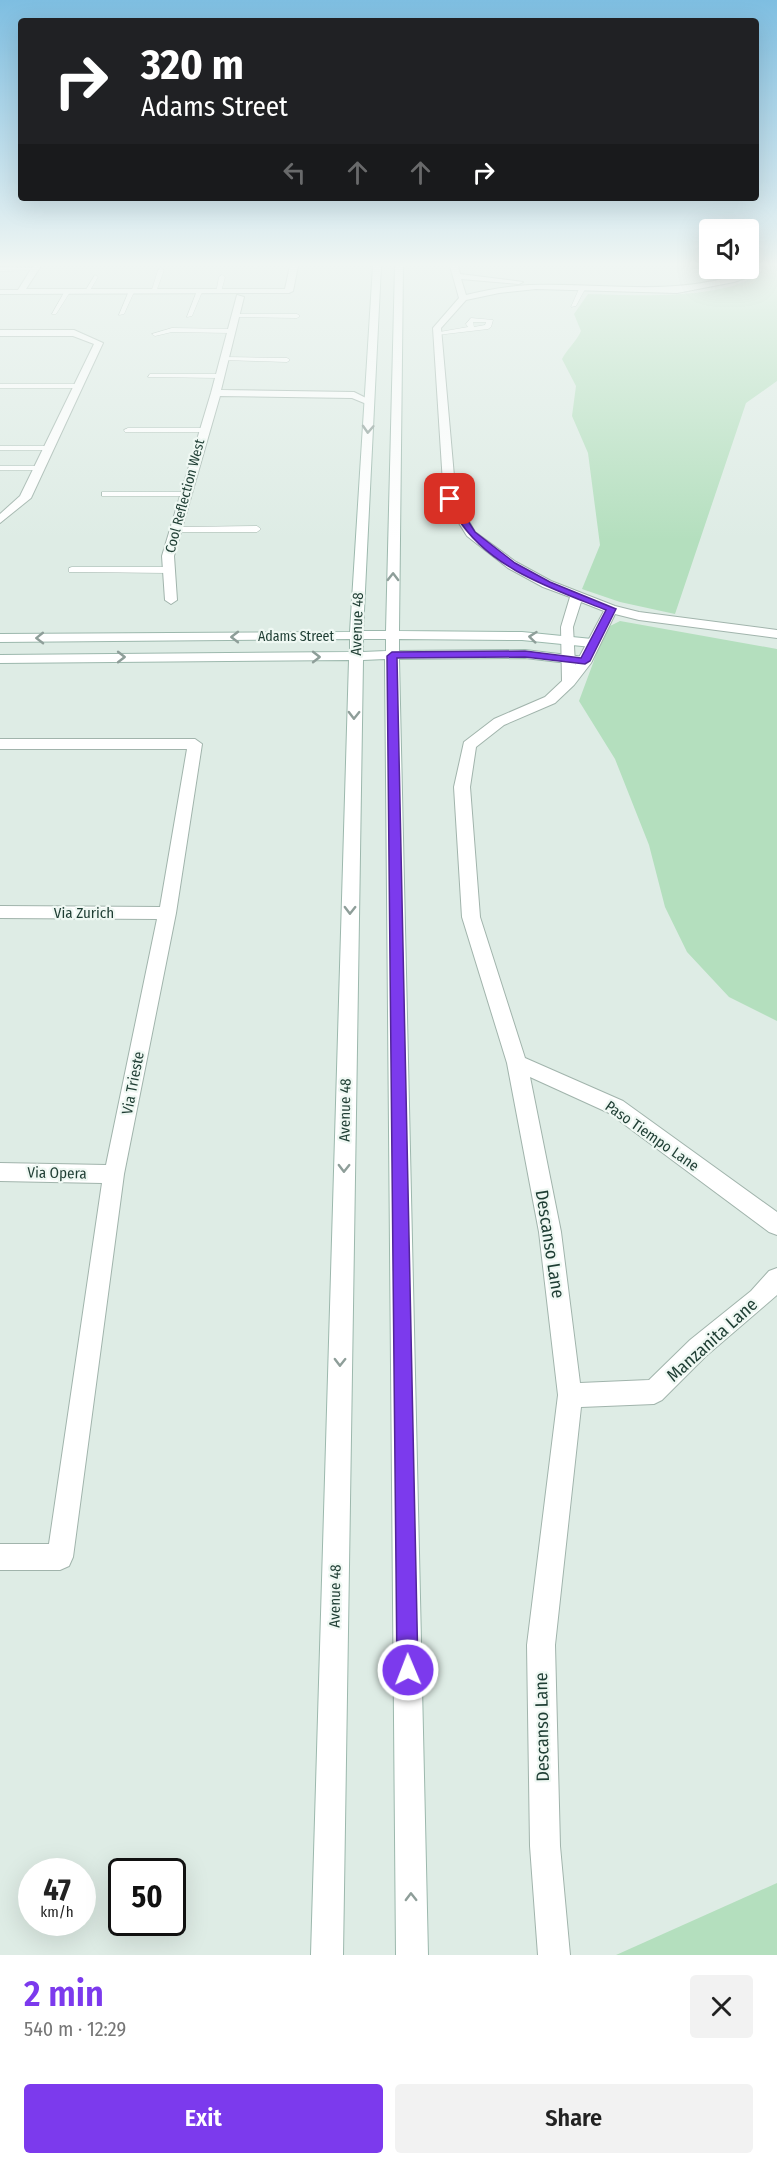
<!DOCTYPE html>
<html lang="en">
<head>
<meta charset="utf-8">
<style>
	body { margin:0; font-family:"Fira Sans Condensed",sans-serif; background:#f2f2f2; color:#222; height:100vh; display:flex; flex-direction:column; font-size:22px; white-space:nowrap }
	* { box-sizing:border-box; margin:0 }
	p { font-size:20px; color:#767676 }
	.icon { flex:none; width:33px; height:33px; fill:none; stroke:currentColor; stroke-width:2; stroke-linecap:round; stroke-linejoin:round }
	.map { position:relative; height:1955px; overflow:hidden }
	.panel { display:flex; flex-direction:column; background:#fff; flex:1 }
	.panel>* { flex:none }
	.hud { position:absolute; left:18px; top:18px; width:741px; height:183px; border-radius:6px; box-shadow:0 6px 24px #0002; background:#202124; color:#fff; overflow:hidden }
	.controls { position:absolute; left:699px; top:219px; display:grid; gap:12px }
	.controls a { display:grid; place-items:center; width:60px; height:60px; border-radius:6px; background:#fff; box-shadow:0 6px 24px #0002; font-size:30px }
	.speed { position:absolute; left:18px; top:1858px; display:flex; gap:12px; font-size:30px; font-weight:700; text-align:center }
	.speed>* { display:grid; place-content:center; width:78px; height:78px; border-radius:50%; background:#fff; box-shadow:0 6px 24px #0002; line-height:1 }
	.speed small { font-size:15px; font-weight:400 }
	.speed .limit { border:3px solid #111; border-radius:9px; background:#fff; color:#111 }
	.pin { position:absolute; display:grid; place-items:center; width:51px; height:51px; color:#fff; margin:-26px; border-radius:12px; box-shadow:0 3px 9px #0006 }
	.me { position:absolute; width:66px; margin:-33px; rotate:359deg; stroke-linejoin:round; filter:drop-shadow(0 0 4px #0008) }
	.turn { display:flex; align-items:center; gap:21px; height:126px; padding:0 24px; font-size:27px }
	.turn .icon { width:78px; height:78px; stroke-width:2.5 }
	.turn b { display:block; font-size:42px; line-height:51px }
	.lanes { display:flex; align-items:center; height:57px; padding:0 24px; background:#0003; justify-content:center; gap:30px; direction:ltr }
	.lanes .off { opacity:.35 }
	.round { display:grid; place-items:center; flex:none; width:63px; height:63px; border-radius:6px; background:#f2f2f2 }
	.summary { display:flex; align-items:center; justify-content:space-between; height:102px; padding:0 24px }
	h1 { font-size:36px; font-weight:600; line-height:45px; color:#7c3aed }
	.action { display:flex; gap:12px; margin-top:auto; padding:12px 24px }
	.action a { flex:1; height:69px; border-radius:6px; background:#7c3aed; color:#fff; font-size:24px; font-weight:600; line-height:69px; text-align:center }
	.action a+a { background:#f2f2f2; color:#222 }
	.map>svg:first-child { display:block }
	.green { fill:#b4dfbe }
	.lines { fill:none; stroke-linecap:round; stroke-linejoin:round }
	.lane-casing { stroke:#a1b4ac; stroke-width:1 }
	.street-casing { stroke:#a1b4ac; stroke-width:2 }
	.secondary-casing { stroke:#9cb8ad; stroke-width:2 }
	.lane { fill:#fff; fill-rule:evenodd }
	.street { fill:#fff; fill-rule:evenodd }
	.secondary { fill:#fff; fill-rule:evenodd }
	.oneway { stroke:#8e9e99 }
	.route { fill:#7c3aed; stroke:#51269a; stroke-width:1.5 }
	.labels { text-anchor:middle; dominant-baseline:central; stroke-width:4.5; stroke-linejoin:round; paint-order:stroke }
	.far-street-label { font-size:14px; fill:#1e3d33; stroke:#eff8f3 }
	.street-label { font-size:15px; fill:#1e3d33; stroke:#eff8f3 }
	.near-street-label { font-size:18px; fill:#1e3d33; stroke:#eff8f3 }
</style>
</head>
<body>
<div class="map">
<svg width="777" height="1955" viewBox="0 0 777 1955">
	<rect width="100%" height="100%" fill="#deece5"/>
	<g class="green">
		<path d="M765 266H777V381L746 403 675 614 620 602 582 589 600 545 588 453 572 416 576 386 562 359C568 348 576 342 581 331L574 314 588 294C628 295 741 302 765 266Z"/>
		<path d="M620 621 777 649V1021L729 997 687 952 665 907 649 845 615 759 579 701 606 628Z"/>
		<path d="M777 1883V1955H616Z"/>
	</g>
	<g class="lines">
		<defs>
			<g id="lane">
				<path d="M0 267 34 268 37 270 0 271Z"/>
				<path d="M161 268 164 270 156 292 151 293 158 270Z"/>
				<path d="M95 275 98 277 89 292 84 293Z"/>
				<path d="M222 275 225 277 221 292 216 293 219 277Z"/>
				<path d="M582 287 585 289 576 306 571 307 579 289Z"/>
				<path d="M65 291 70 292 56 314H52Z"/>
				<path d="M129 291 134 292 124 314 119 315Z"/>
				<path d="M197 291 202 292 192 316 187 317Z"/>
				<path d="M235 314H297L300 316 297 318 233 317Z"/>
				<path d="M471 318 493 320 491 327 488 329 437 335 434 333 468 327 466 324ZM473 322H486L485 325 474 327Z"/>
				<path d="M172 328 231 329 234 331 231 333 172 332 155 336 152 334Z"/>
				<path d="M224 357 287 358 290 360 287 362 222 360Z"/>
				<path d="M150 374H220L223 376 220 378 148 377Z"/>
				<path d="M0 384H78L82 386 78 388H0Z"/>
				<path d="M128 428H203L207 430 203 432H125L124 430Z"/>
				<path d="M0 446H49L53 448 49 450H0Z"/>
				<path d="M0 466H39L43 468 39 470H0Z"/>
				<path d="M102 492H185L189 494 185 496H102Z"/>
				<path d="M175 527 257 526 261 529 257 532H172V528Z"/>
				<path d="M72 567H169L174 570 169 573 69 572V568Z"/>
			</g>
			<g id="street">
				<path d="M33 266H41L26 289H285L290 266H298L293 291 289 293 0 294V290H18Z"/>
				<path d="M450 266H458L460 274 523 282 519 284 461 279 466 295C487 290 508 286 530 285 609 282 678 299 754 269V266H762L761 272 734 282 677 293 536 289 499 293 466 300 441 328 456 499 475 532 516 562 551 581 615 606 639 612 777 630V638L639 620 615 614 591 663 574 685 555 703 504 725 476 747 470 787 480 917 525 1058 623 1101 777 1212V1235L769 1232 609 1113 530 1077 561 1232 580 1383 649 1380 690 1340 751 1291 769 1271 777 1268V1295L706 1356 662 1400 654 1404 581 1407 555 1645 560 1846 570 1955H538L530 1846 527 1645 558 1395 539 1232 507 1063 462 917 454 787 464 742 494 719 545 697 562 681 561 627 570 597 543 587 508 568 467 536 444 499 433 328 459 298ZM581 602 604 611 575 665 573 627Z"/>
				<path d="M237 295 244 297 221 390 354 392 374 402 369 405 352 398 220 396 174 556 177 600 171 604 165 600 162 556 211 393Z"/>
				<path d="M0 330H74L103 343 31 498 0 523V514L20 496 94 344 73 336H0Z"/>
				<path d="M0 739H195L202 744 176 913 124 1174 73 1557 69 1566 60 1570H0V1544H49L102 1183 0 1181V1163L106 1165 157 919 0 918V906L160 907 187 749H0Z"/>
			</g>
			<path id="secondary" d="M373 266H381L363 631H386L395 266H403L399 631 522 632 592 639 599 643 592 647 522 640 399 639V651L525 650 585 657 592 661 585 665 525 658 399 659 428 1955H396L385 659 363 660 343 1955H311L349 660 0 663V655L350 652V639L0 642V634L350 632ZM363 639H386V651L363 652Z"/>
		</defs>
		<use href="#lane" class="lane-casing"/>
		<use href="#street" class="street-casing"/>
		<use href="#secondary" class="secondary-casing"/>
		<use href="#lane" class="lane"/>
		<use href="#street" class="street"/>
		<use href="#secondary" class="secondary"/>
	</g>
	<defs><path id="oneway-chevron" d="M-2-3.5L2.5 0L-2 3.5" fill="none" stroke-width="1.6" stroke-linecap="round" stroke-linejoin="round" transform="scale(1.5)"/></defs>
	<g class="oneway">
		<use href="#oneway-chevron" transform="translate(368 429) rotate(93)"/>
		<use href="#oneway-chevron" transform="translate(393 577) rotate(-89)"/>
		<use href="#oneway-chevron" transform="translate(235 637) rotate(180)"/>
		<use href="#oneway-chevron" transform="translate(533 637) rotate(-174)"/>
		<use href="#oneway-chevron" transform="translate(40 638) rotate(179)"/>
		<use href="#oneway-chevron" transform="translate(121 657)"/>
		<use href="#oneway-chevron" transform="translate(316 657)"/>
		<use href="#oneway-chevron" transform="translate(354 715) rotate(91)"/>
		<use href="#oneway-chevron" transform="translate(350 910) rotate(91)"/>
		<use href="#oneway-chevron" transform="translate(344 1168) rotate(91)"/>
		<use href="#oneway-chevron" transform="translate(340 1362) rotate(91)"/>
		<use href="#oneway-chevron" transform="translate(411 1897) rotate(-91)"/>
	</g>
	<linearGradient id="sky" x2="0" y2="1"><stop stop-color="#7ebee1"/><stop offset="0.49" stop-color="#f0f6f3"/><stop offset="1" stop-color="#f0f6f3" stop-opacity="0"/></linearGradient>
	<rect width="777" height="540" fill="url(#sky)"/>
	<path class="route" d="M447 497H453L475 532 515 563 550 582 616 609 590 661 585 664 525 657 397 658 418 1670 415 1677 408 1680 400 1677 397 1670 387 656 392 652 525 651 581 658 606 610C553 589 488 568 457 517 453 511 448 503 447 497Z"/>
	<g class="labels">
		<g class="far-street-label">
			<text transform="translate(185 496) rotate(-75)">Cool Reflection West</text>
			<text x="296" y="636">Adams Street</text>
		</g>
		<g class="street-label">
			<text transform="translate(357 624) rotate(-88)">Avenue 48</text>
			<text x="84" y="913">Via Zurich</text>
			<text transform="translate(133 1083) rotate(-79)">Via Trieste</text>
			<text transform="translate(345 1110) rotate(-89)">Avenue 48</text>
			<text transform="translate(652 1136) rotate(35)">Paso Tiempo Lane</text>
			<text transform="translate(57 1173) rotate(1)">Via Opera</text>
			<text transform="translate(335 1596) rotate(-89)">Avenue 48</text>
		</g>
		<g class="near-street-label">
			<text transform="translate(550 1244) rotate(81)">Descanso Lane</text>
			<text transform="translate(712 1340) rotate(-42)">Manzanita Lane</text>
			<text transform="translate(542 1727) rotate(-91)">Descanso Lane</text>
		</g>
	</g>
</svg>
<div class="controls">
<a><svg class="icon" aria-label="sound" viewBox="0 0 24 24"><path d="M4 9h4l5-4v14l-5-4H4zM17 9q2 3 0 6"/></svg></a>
</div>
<div class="speed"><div>47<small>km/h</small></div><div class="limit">50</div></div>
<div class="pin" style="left:450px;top:499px;background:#d93025"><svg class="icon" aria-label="arrive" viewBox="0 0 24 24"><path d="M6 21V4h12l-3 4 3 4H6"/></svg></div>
<svg class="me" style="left:408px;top:1670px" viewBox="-20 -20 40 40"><circle r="17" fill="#7c3aed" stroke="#fff" stroke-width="3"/><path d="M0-11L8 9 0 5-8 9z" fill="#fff"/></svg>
<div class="hud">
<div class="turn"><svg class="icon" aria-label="right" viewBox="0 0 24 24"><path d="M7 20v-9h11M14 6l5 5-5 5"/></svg><div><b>320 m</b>Adams Street</div></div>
<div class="lanes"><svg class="icon off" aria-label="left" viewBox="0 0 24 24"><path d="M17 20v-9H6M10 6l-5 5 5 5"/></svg><svg class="icon off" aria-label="ahead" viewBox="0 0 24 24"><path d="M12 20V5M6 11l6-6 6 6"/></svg><svg class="icon off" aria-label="ahead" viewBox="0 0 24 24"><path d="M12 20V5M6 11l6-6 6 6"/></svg><svg class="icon" aria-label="right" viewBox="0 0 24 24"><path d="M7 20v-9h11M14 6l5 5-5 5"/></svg></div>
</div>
</div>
<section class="panel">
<div class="summary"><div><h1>2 min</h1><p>540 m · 12:29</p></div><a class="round"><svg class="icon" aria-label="close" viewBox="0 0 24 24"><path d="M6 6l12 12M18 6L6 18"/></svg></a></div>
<div class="action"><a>Exit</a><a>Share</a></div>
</section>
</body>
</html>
